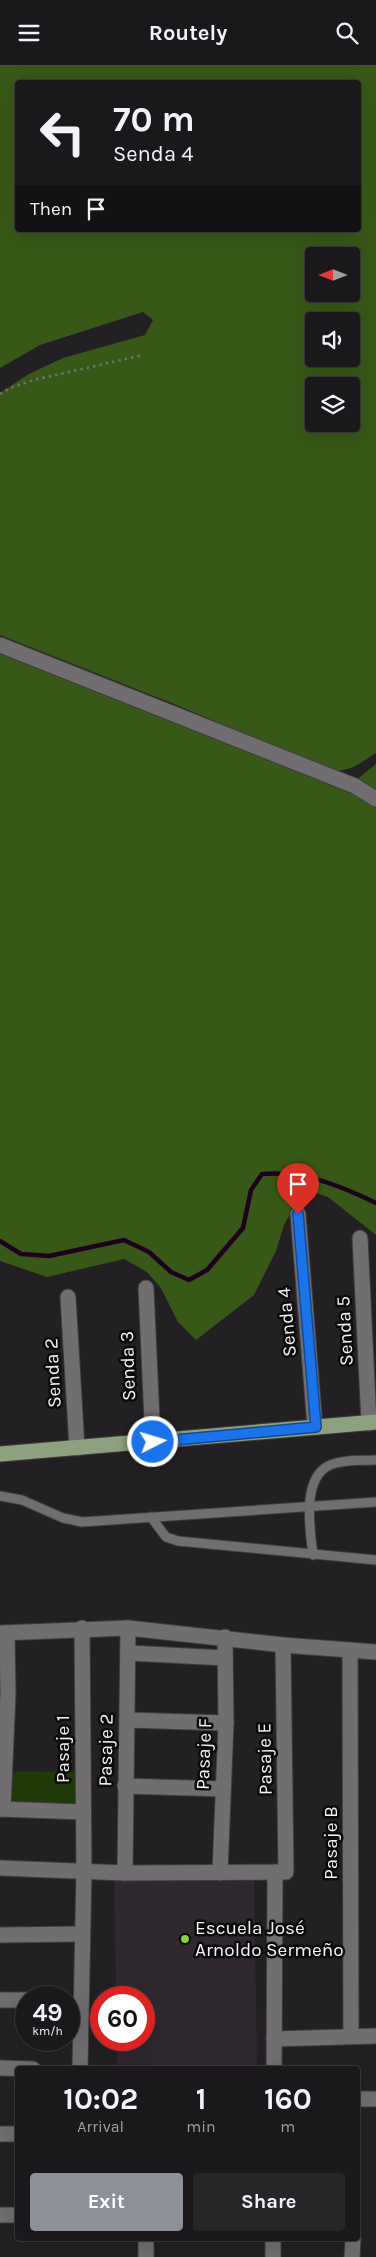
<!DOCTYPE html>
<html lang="en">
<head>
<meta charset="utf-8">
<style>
	body { margin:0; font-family:Karla,sans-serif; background:#272527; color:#f1f3f6; height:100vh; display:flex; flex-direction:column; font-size:19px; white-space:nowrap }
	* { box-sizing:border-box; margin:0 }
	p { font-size:16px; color:#9fa0a2 }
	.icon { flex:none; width:28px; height:28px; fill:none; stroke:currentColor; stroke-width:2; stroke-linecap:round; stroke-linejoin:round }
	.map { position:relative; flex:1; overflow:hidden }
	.sheet { position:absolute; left:15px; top:2001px; width:345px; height:175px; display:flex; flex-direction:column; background:#1a181a; border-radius:5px; box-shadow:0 5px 20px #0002,0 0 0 1px #383739 }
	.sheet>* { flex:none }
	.banner { position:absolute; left:15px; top:15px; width:346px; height:152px; border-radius:5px; box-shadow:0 5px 20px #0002,0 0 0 1px #383739; background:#1a181a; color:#f1f3f6; overflow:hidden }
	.needle { width:32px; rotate:270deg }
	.buttons { position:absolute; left:305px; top:182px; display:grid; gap:10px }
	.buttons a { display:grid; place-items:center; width:55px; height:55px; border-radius:5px; background:#1a181a; box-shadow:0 5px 20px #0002,0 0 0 1px #383739; font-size:25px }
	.speed { position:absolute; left:15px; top:1921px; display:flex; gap:10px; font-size:25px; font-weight:700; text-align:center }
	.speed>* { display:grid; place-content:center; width:65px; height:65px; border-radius:50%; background:#1a181a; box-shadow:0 5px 20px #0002,0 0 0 1px #383739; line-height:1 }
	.speed small { font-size:12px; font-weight:400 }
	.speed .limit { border:8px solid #d22; background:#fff; color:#111 }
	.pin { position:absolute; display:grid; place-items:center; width:42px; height:42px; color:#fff; margin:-51px -21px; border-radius:50% 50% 50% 0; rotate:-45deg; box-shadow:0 0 5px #0007 }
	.pin .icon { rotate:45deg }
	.me { position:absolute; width:55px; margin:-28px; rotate:85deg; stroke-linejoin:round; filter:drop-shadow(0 0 4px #0008) }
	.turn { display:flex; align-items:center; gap:18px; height:105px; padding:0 15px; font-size:22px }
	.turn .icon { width:65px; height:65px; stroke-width:2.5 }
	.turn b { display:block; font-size:35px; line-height:42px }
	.then { display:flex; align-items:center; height:48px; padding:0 15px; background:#0003; gap:10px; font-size:19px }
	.eta { display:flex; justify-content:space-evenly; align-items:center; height:85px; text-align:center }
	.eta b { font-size:30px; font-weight:700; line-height:35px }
	.primary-button { display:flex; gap:10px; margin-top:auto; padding:10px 15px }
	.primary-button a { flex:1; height:58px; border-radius:5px; background:#8c9099; color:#fff; font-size:20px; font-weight:700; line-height:58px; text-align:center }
	.primary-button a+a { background:#272527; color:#f1f3f6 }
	header { display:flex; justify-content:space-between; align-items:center; height:65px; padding:0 15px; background:#1a181a; font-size:22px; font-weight:700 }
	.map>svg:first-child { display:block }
	.built { fill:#2f282f }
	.green { fill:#203a05 }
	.forest { fill:#375817; fill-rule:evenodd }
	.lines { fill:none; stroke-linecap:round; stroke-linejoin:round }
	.stream { stroke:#1e001f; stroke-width:4.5 }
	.lane-casing { stroke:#3f3d3f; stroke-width:11 }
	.street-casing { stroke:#3f3d3f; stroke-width:17 }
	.primary-casing { stroke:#3f3d3f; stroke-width:17 }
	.path { stroke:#727072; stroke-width:2.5; stroke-dasharray:2.5 4; stroke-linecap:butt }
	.lane { stroke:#716e71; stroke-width:9 }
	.street { stroke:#716e71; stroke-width:15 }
	.primary { stroke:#8da17e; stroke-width:15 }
	.route-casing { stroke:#114b97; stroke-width:12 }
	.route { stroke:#1a73e8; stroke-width:9 }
	.poi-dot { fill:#88cf49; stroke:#0b0a0b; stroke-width:2 }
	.labels { text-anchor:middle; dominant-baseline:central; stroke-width:5; stroke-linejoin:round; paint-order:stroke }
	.street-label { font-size:19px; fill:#f5f3f5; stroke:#0b0a0b }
	.poi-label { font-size:19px; fill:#f5f3f5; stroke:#0b0a0b; text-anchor:start }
</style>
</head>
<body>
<header><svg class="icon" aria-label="menu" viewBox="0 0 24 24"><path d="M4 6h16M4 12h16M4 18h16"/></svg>Routely<svg class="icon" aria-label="search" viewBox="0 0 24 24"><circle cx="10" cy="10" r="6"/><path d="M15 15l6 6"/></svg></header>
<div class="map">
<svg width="376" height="2192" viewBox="0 0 376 2192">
	<rect width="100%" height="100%" fill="#232023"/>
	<path class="built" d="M254 1812 257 2004H117V1975H144V1932H116L114 1815Z"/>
	<path class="green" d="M5 1706 83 1707V1747L3 1744Z"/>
	<g class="forest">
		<path d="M0 0H376V688C357 700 348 709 326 704L184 643 0 570V328L29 309 63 293 145 270 153 255 143 247 40 280 0 303ZM18 18H359V165H18ZM314 191H351V229H314ZM314 256H351V294H314ZM314 321H351V359H314Z"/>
		<path d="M0 585 105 630 352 723 376 738V1170L328 1132 310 1126 297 1137 284 1160 276 1186 254 1230 196 1275 178 1257 161 1223 147 1207 124 1194 47 1212 0 1196Z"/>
		<path d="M376 699V725L356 715Z"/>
	</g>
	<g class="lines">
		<path class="stream" d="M0 1176 21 1189 49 1191 124 1175 149 1187 171 1207 189 1215 207 1205 243 1163 251 1125 262 1109C303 1105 341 1121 376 1138"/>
		<defs>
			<g id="lane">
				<path d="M0 1431 22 1435 63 1453 82 1457 376 1437"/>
				<path d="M151 1452 166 1472 178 1476 376 1495"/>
				<path d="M313 1490C310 1465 301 1413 330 1400 344 1394 361 1396 376 1395"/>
			</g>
			<g id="street">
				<path d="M0 580 355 721 376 734"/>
				<path d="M298 1149 315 1362"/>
				<path d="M360 1173 369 1358"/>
				<path d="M146 1223 153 1377"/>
				<path d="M68 1232 77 1383"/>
				<path d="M0 1568 128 1563 283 1580 376 1587"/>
				<path d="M350 1585 351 1970"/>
				<path d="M129 1588 225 1593"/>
				<path d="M127 1655 226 1658"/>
				<path d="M125 1721 223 1724"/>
				<path d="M0 1744 83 1747"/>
				<path d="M3 1744 8 1629 7 1568"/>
				<path d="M0 1803 125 1808 286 1807 283 1580"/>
				<path d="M125 1808 128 1563"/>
				<path d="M220 1808 226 1658 225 1572"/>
				<path d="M0 1870 82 1869"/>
				<path d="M0 1935H26"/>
				<path d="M274 1974 376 1971"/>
				<path d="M0 2003 33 2004"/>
				<path d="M80 2004 84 1805 82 1563"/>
				<path d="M274 2004 275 1807"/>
				<path d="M358 2034H376"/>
				<path d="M0 2069H18"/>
				<path d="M0 2150H18"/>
				<path d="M146 2192V2174"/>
				<path d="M273 2192V2174"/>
				<path d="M352 2192 353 2174"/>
			</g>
			<path id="primary" d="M0 1389 376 1357"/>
		</defs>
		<use href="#lane" class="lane-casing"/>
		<use href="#street" class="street-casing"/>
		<use href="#primary" class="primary-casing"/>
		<path class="path" d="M0 329 10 323 34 315 143 290"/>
		<use href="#lane" class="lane"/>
		<use href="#street" class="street"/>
		<use href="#primary" class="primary"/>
	</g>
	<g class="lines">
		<defs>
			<path id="route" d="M153 1377 316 1362 298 1149"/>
		</defs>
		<use href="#route" class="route-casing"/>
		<use href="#route" class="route"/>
	</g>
	<circle class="poi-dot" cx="185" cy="1874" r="5"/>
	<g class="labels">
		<g class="street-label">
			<text transform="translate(287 1257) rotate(-95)">Senda 4</text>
			<text transform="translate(345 1266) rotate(-93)">Senda 5</text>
			<text transform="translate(128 1301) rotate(-92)">Senda 3</text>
			<text transform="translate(53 1308) rotate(-93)">Senda 2</text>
			<text transform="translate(63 1684) rotate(-90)">Pasaje 1</text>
			<text transform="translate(106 1685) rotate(-89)">Pasaje 2</text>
			<text transform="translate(204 1689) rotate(-88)">Pasaje F</text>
			<text transform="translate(265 1694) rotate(-91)">Pasaje E</text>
			<text transform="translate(331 1778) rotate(-90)">Pasaje B</text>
		</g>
		<g class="poi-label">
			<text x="195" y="1863">Escuela José<tspan x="195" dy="22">Arnoldo Sermeño</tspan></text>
		</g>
	</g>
</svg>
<div class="buttons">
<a><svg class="needle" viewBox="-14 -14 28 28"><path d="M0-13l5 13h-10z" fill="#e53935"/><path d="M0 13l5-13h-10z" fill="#9fa0a2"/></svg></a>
<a><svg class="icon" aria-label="sound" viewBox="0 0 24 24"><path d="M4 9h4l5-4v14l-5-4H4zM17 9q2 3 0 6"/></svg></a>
<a><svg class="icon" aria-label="layers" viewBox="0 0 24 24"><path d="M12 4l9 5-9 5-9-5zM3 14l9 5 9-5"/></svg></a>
</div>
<div class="speed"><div>49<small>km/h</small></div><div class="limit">60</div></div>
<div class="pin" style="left:298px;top:1149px;background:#d93025"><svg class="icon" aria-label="arrive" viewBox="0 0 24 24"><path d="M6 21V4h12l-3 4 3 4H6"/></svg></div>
<svg class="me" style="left:153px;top:1377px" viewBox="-20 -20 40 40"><circle r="17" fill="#1a73e8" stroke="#fff" stroke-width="3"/><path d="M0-11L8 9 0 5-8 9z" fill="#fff"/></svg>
<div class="banner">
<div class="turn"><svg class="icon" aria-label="left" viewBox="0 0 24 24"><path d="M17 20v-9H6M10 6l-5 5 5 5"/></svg><div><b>70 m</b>Senda 4</div></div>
<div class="then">Then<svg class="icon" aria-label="arrive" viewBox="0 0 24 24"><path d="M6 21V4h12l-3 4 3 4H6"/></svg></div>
</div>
<section class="sheet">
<div class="eta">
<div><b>10:02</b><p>Arrival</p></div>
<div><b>1</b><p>min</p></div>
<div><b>160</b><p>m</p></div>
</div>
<div class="primary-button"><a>Exit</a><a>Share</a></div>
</section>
</div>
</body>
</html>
